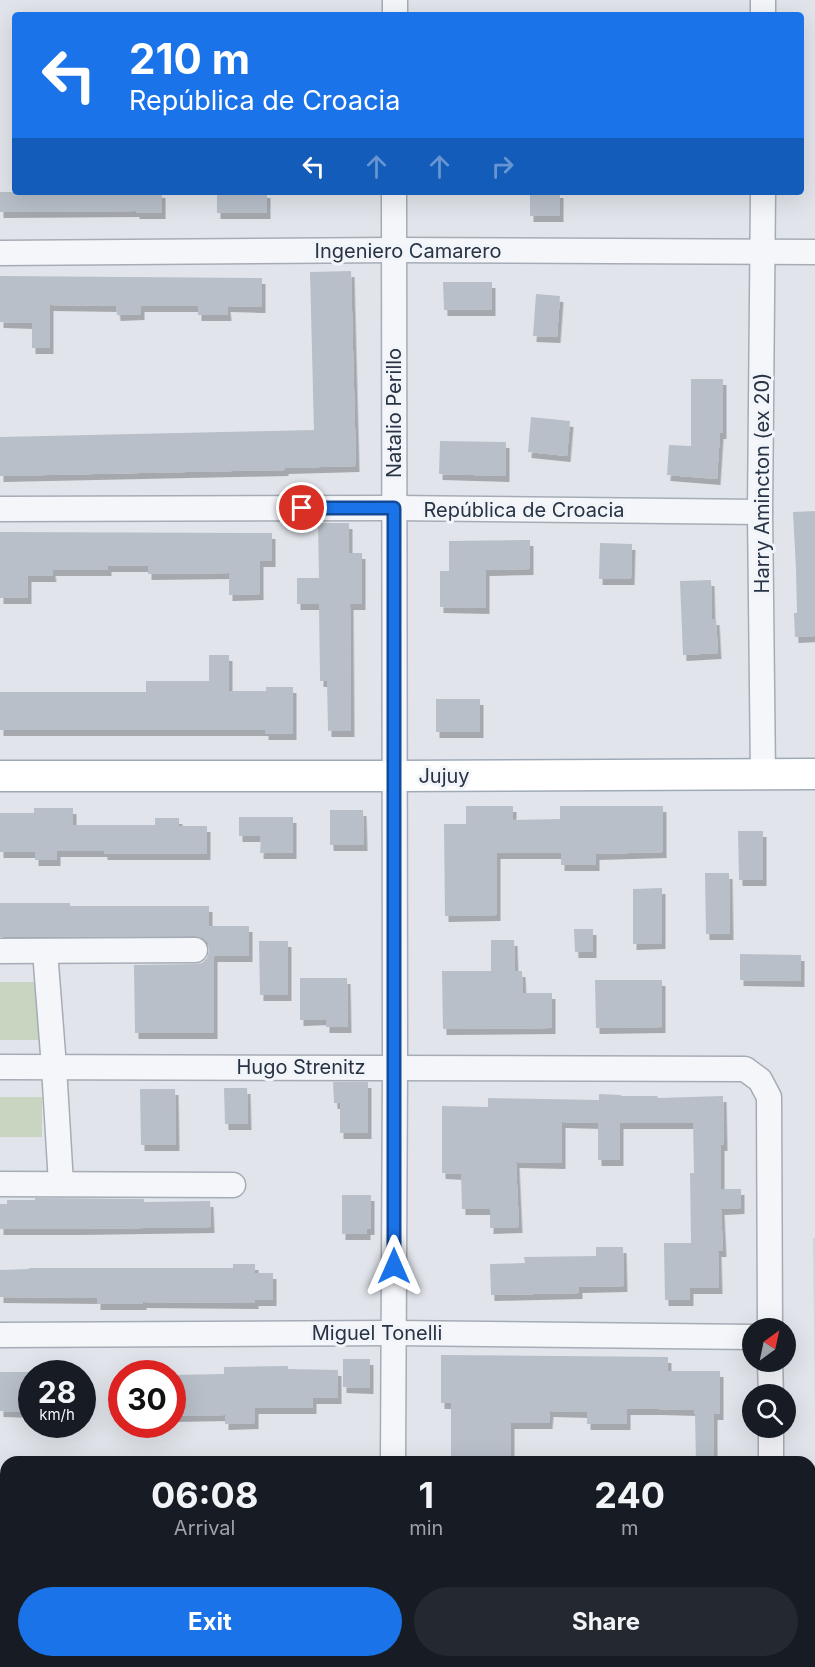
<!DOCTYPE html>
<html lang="en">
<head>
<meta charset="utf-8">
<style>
	body { margin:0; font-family:Inter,sans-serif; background:#242831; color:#f1f3f6; height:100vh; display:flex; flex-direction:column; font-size:22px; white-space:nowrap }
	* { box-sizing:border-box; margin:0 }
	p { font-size:20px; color:#9ea1a6 }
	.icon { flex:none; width:33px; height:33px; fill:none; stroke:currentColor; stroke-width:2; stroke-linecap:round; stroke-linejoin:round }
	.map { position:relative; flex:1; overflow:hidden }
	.sheet { position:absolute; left:0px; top:1456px; width:816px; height:212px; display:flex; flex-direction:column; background:#171b24; border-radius:18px 18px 0 0; box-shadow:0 6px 24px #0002 }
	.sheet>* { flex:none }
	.guide { position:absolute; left:12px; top:12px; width:792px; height:183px; border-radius:6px; box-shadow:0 6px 24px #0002; background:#1a73e8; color:#fff; overflow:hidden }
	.needle { width:39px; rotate:33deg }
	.fabs { position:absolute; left:742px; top:1318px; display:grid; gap:12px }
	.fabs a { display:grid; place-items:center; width:54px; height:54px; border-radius:50%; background:#171b24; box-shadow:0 6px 24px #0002; font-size:30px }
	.speed { position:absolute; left:18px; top:1360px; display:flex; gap:12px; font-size:30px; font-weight:700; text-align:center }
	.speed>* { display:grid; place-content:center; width:78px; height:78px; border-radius:50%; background:#171b24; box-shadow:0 6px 24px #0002; line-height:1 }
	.speed small { font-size:15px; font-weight:400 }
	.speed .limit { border:9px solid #d22; background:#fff; color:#111 }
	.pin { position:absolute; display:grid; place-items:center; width:51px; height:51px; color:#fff; margin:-26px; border:3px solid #fff; border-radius:50%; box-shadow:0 2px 6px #0007 }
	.me { position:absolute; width:66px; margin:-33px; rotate:0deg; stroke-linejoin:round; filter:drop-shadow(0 0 4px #0008) }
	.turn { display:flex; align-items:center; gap:21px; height:126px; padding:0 18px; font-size:27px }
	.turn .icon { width:78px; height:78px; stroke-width:2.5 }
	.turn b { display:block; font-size:42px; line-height:51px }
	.lanes { display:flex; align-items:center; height:57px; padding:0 18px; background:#0003; justify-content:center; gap:30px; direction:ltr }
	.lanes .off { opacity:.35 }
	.eta { display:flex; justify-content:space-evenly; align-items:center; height:102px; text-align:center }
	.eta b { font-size:36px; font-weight:700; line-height:42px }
	.action { display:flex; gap:12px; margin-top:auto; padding:12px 18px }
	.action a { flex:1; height:69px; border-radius:36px; background:#1a73e8; color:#fff; font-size:24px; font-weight:700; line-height:69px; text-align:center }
	.action a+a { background:#242831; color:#f1f3f6 }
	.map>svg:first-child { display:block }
	.built { fill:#cfd4dd }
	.green { fill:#c7d5c1 }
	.building { fill:#b8bfc9; filter:url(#shadow) }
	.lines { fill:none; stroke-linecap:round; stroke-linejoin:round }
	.minor-casing { stroke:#a6acb6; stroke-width:27 }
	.major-casing { stroke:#9faab8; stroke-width:33 }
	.minor { stroke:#f4f6f9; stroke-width:24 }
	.major { stroke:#fff; stroke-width:30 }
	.route-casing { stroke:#114b97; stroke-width:15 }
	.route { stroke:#1a73e8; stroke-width:10 }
	.labels { text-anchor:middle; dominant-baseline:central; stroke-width:6; stroke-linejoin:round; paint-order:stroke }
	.street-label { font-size:20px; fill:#283344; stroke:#f1f4f8 }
</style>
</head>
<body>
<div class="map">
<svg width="815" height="1667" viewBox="0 0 815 1667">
	<defs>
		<filter id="shadow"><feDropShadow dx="3.5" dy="6" stdDeviation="0" flood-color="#0004"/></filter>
	</defs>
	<rect width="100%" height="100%" fill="#e1e5eb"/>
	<path class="built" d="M813 1238H815V1412Z"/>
	<g class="green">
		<rect x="0" y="982" width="43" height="58"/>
		<rect x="0" y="1097" width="42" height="40"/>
	</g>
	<g class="building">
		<path d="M0 192H162V213H136V211L0 212Z"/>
		<rect x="217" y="192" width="50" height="21"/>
		<rect x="530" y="192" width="30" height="24"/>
		<path d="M351 271 356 466 285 468V470L0 476V437L314 430 310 272Z"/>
		<path d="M0 276 262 278V307L227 306 228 315H198V306H141V314L117 315 116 306 50 305V348H32V323L0 322Z"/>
		<path d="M443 282H492V310H444Z"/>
		<path d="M536 294 560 296 557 337 533 336Z"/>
		<path d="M691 379H723V433H720L717 479 667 475 669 445 691 446Z"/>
		<path d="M531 417 570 421 567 456 528 452Z"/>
		<path d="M440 441 506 442V476L439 474Z"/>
		<path d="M815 511V636L795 637 794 613H797L796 569 793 512Z"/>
		<path d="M318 523H349V553H362V604H350L351 731H328L327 681H320L319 604H297V578H319Z"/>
		<path d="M0 532 272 533V561H260V594L229 595V573L148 574V566H108V570H52L53 576H28V598H0Z"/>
		<path d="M530 540V569L486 570V608L440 607V571H449V541Z"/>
		<path d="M600 543 632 544 631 579H599Z"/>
		<path d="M711 580 712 619H716L718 653 683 655 680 581Z"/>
		<path d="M209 655H229V691H266V687H293V734H265V730H0V692H146V681H209Z"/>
		<rect x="436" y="699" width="44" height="33"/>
		<path d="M466 806H513V820L560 819V806H663V852L596 854V865H561V853H497V915L445 916 444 824H466Z"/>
		<path d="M34 808H73V825H155V818H179V826H207V854H104V851H57V860H35V852H0V813H34Z"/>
		<path d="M330 810H363L364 845H330Z"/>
		<path d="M239 817H293V853H260L261 836H239Z"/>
		<path d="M738 831H763V880H739Z"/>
		<path d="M705 873H729L730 934H706Z"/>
		<path d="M662 888V943L633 944V889Z"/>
		<path d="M0 903H70V906H209V926H249V956H214V1033H135L134 965 195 964 202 963 207 958 209 951 208 943 203 938 195 936 0 937Z"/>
		<path d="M574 929H593V952H575Z"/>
		<path d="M491 940H514L515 971H522L523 993H552V1028L443 1029 442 971H491Z"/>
		<path d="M259 941H288V995H260Z"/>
		<path d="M740 954 801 955V981L740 980Z"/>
		<path d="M300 978H347L348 1027H326V1019L300 1020Z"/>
		<path d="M595 980H662V1027L596 1028Z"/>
		<path d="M333 1082H368V1133H340V1103H334Z"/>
		<path d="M224 1088H247L248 1124H225Z"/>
		<path d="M140 1089H175L176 1145H141Z"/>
		<path d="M599 1094 621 1095V1096H657L658 1098 723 1096 724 1145H721V1189H741V1208L721 1209 723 1251H718L719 1288H690V1300H665L664 1243H691L690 1173H694L693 1123H620V1160H598V1123L562 1122V1163L516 1162 519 1227 490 1228V1209H462L461 1174 442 1173V1106L488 1107V1098L599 1100Z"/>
		<path d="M342 1195H371V1229H367V1234H342Z"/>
		<path d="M35 1198 144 1199V1202L210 1201 211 1227 76 1229H0V1204H7V1200H35Z"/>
		<path d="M596 1247H623L624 1286 579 1287V1293L491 1295 490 1264 525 1263 524 1257 596 1256Z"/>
		<path d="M233 1264H255V1273H273V1300H255V1303L143 1302V1304H97V1298L0 1297V1270L29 1269V1268H233Z"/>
		<path d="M441 1355 668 1357V1371H720V1414H714V1462H696L695 1414H694V1410L658 1409H627V1424H587V1412L550 1411 549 1423H511V1460H473V1462H451V1403H441Z"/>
		<path d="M343 1359H370V1388L343 1387Z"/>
		<path d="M288 1366V1369L338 1370V1398H313V1408H255V1423L225 1424V1415L172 1416V1375L224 1374V1367Z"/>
		<path d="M0 1372H31V1412L0 1411Z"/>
	</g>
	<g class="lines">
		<defs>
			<g id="minor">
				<path d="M763 0V15"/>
				<path d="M395 15V0"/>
				<path d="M0 253 394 250 815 252"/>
				<path d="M0 509 394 508 760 512"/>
				<path d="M763 774 760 512 763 192"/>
				<path d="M0 951 195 950"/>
				<path d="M45 951 54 1067 61 1184"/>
				<path d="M0 1067 745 1069 760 1080 769 1097 770 1329"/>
				<path d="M0 1184 233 1185"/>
				<path d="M0 1335 394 1333 753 1337"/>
				<path d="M770 1362 771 1395"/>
				<path d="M771 1428V1462"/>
				<path d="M393 1462 395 1068 394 192"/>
				<path d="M810 1479H815"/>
				<path d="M0 1618H6"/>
				<path d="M37 1662V1667"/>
				<path d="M391 1667V1662"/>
				<path d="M768 1667V1662"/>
			</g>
			<path id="major" d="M0 776H395L815 774"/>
		</defs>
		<use href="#minor" class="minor-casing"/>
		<use href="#major" class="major-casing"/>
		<use href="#minor" class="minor"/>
		<use href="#major" class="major"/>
	</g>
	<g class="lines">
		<defs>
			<path id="route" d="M302 508H394V1266"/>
		</defs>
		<use href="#route" class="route-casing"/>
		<use href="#route" class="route"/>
	</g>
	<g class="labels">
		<g class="street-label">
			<text x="408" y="251">Ingeniero Camarero</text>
			<text transform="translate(394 413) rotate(-90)">Natalio Perillo</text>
			<text transform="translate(762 483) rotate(-90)">Harry Amincton (ex 20)</text>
			<text x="524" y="510">República de Croacia</text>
			<text x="444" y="776">Jujuy</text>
			<text x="301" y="1067">Hugo Strenitz</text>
			<text x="377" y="1333">Miguel Tonelli</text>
		</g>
	</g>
</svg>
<div class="fabs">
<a><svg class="needle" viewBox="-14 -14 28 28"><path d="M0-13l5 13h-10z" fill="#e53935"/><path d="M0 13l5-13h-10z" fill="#9ea1a6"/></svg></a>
<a><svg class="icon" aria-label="search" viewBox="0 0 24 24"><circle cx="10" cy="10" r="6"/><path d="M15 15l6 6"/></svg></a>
</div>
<div class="speed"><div>28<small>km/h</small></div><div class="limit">30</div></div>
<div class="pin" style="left:302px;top:508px;background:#d93025"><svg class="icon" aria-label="arrive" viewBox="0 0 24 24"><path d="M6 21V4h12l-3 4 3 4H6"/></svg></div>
<svg class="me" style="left:394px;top:1266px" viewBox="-20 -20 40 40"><path d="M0-17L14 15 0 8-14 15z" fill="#1a73e8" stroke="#fff" stroke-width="4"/></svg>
<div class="guide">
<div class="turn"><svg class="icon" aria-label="left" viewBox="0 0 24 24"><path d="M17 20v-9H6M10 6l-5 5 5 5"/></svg><div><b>210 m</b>República de Croacia</div></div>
<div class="lanes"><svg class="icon" aria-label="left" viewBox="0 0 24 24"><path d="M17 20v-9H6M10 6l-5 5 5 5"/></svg><svg class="icon off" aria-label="ahead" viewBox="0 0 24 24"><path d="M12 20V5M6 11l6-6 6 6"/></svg><svg class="icon off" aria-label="ahead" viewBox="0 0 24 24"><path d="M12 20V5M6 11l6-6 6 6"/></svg><svg class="icon off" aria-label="right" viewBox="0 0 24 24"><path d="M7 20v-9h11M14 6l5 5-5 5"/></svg></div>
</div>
<section class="sheet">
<div class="eta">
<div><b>06:08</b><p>Arrival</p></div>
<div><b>1</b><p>min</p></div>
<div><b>240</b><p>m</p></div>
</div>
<div class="action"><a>Exit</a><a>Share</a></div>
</section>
</div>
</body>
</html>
